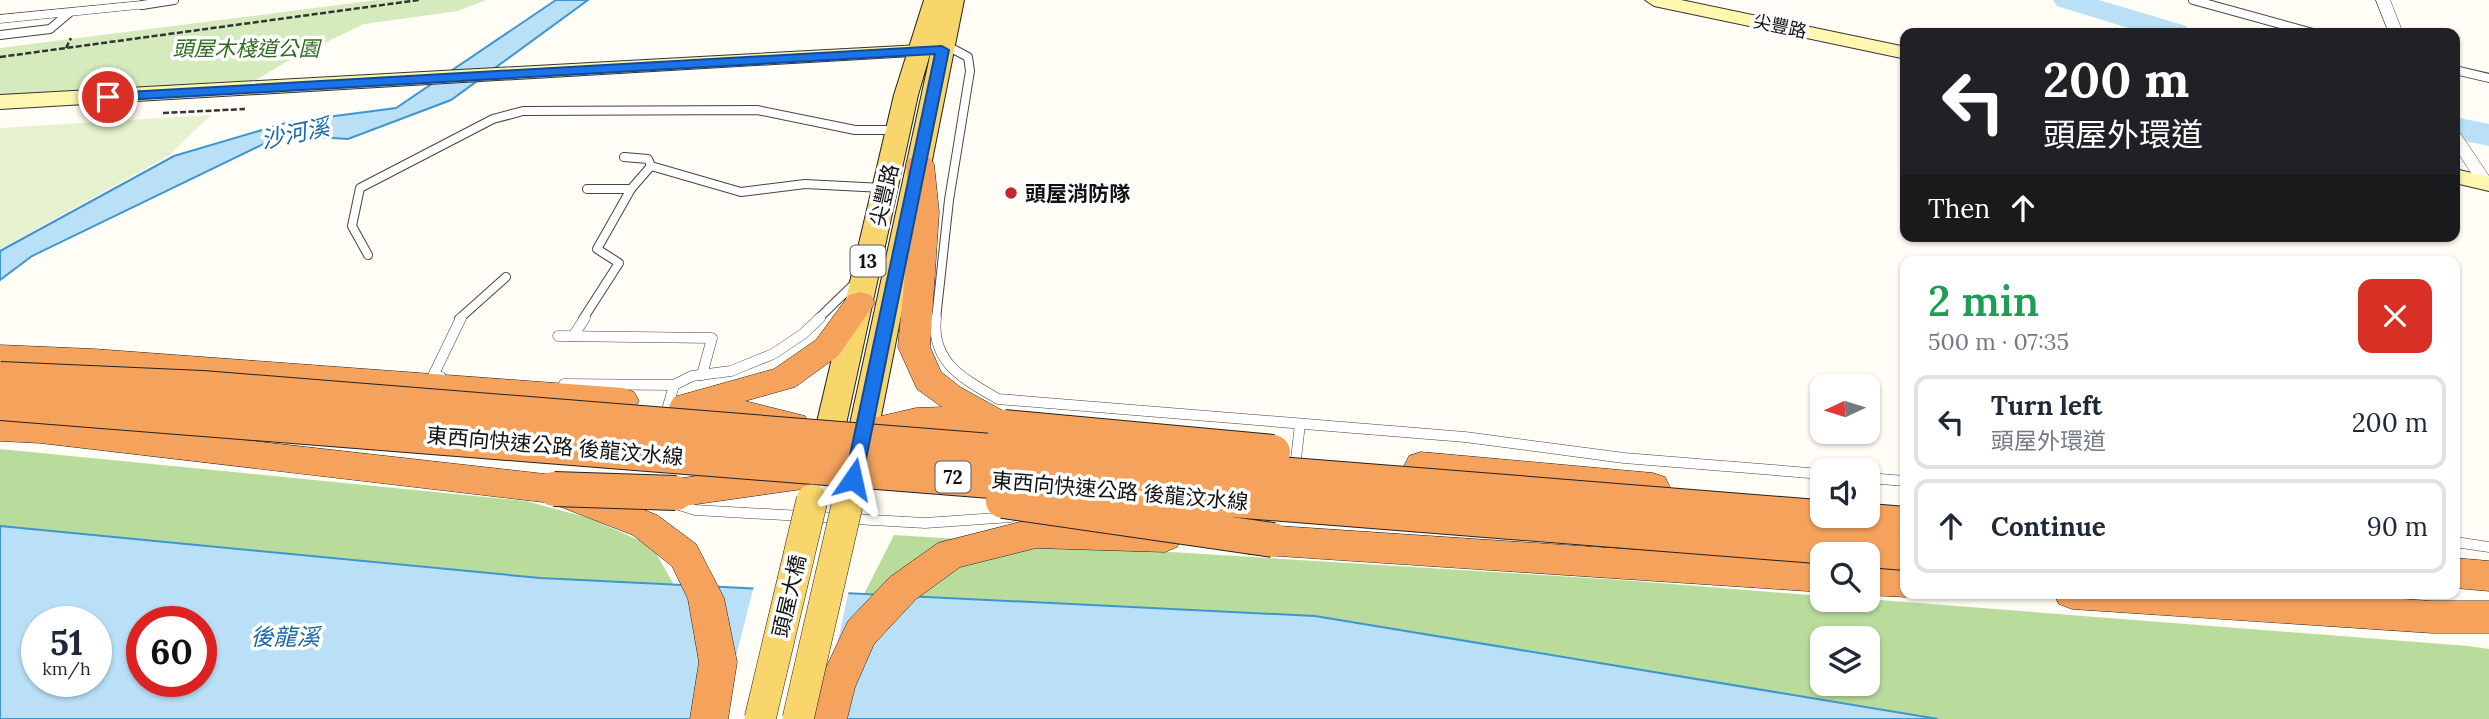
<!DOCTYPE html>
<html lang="en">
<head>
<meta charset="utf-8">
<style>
	body { margin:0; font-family:Lora,"Noto Sans TC",serif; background:#f6f6f7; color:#1f2937; height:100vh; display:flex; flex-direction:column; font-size:26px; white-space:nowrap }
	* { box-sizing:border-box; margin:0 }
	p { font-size:23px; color:#747a83 }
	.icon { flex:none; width:38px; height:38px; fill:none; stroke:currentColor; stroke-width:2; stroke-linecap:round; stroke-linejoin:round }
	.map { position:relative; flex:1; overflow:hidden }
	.side { position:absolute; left:1900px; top:256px; width:560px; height:343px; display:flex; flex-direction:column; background:#fff; border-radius:14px; box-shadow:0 2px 5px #0004 }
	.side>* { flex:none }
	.hud { position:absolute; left:1900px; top:28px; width:560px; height:214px; border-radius:14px; box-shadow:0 2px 5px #0004; background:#202124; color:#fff; overflow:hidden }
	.needle { width:46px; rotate:266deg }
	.tools { position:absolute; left:1810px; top:374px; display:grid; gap:14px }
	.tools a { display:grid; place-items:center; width:70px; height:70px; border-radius:14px; background:#fff; box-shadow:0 2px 5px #0004; font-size:35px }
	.speed { position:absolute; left:21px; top:606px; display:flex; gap:14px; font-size:35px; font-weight:700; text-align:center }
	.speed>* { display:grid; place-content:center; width:91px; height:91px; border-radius:50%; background:#fff; box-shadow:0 2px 5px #0004; line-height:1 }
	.speed small { font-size:18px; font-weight:400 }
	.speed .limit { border:10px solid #d22; background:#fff; color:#111 }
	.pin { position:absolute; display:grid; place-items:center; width:60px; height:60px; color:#fff; margin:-30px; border:4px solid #fff; border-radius:50%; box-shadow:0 2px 7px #0007 }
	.me { position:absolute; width:77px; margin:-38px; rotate:11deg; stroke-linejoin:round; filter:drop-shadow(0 0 5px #0008) }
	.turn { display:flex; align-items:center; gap:24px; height:147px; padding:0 28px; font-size:32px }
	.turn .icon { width:91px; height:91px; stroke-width:2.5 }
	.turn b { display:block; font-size:49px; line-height:60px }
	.then { display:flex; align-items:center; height:66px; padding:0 28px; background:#0003; gap:14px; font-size:26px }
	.round { display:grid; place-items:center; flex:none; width:74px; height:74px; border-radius:14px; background:#f6f6f7 }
	.headline { display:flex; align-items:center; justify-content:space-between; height:119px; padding:0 28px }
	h1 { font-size:42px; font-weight:600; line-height:52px; color:#1e9e55 }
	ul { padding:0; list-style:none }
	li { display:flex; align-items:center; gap:21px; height:94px; margin:0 14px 10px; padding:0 14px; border:4px solid #e0e1e3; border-radius:14px }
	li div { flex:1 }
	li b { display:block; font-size:26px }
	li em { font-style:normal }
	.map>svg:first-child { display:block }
	.green { fill:#d5ebbd }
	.forest { fill:#b9dc9c; fill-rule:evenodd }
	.pitch { fill:#e6f2cf }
	.water { fill:#b9e0f7; stroke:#3f96cf; stroke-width:2; fill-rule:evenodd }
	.pier { fill:#fffdf5 }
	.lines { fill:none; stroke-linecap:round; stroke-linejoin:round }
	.river { fill:#b9e0f7; fill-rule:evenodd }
	.lane-far1-casing { stroke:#444; stroke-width:10 }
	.lane-casing { stroke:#444; stroke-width:11 }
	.street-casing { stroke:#444; stroke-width:1 }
	.secondary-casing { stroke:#333; stroke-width:2 }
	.primary-casing { stroke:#222; stroke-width:2 }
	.highway-casing { stroke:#222; stroke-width:1 }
	.path { stroke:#333; stroke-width:2.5; stroke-dasharray:6 2.5; stroke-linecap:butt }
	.lane-far1 { stroke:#fff; stroke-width:8 }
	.lane { stroke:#fff; stroke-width:10 }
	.street { fill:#fff; fill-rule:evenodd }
	.secondary { fill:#fff6b0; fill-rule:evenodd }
	.primary { fill:#f9d66b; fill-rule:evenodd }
	.highway { fill:#f5a25d; fill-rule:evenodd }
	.primary-bridge-casing { stroke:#222; stroke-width:32; stroke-linecap:butt }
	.highway-bridge-casing { stroke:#222; stroke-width:36; stroke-linecap:butt }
	.primary-bridge { stroke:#f9d66b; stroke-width:31 }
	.highway-bridge { stroke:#f5a25d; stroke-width:34 }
	.route { fill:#1a73e8; stroke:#114b97; stroke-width:2 }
	.poi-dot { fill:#c4262e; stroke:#fff; stroke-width:2.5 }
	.labels { text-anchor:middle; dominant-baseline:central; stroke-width:7; stroke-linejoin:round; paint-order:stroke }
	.far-street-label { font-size:18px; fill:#111; stroke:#fff }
	.shield { fill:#fff; stroke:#585858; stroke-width:2 }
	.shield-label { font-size:19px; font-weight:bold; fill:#111 }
	.park-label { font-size:21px; font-style:italic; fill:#2f6b1f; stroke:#fff }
	.poi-label { font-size:21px; font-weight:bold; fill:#111; stroke:#fff; text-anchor:start }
	.street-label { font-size:21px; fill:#111; stroke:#fff }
	.water-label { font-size:23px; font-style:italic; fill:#1768a6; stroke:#fff }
</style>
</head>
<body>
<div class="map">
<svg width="2489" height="719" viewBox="0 0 2489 719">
	<rect width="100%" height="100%" fill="#fffdf5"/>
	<path class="green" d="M377 0H486L458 11 364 24 291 59 256 80 0 95V48Z"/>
	<g class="forest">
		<path d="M0 449 526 501 589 518 652 546 674 585 540 578 0 526Z"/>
		<path d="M894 535 1622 580 1822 596V600L1867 599 2468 646 2489 649V719H1938L1315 616 864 594ZM1822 639H1867V684H1822Z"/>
	</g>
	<path class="pitch" d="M211 115 168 156 0 249V128Z"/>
	<g class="water">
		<path d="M556 0H588L451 100 348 139 282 135 32 256 0 280V251L174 156 289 122 396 108Z"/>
		<path d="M0 526 540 578 1315 616 1938 719H0ZM37 621H96V681H37ZM142 621H201V681H142Z"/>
	</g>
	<path class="pier" d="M754 586 849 590 821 719H723L727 692Z"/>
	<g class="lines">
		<g class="river">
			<path d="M2053 0H2099L2186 26 2190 33H2144L2057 6Z"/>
			<path d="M2455 117 2489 124V146L2455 139Z"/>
		</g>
		<defs>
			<g id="lane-far1">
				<path d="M2193 0 2313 33"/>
				<path d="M142 5 174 0"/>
				<path d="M0 35 50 29 69 13"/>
				<path d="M2455 70 2489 78"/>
				<path d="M624 157 648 159 651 166"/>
				<path d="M587 189H631L651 166 741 192 805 184 883 188"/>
				<path d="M368 255 352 226 360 188 493 119 523 111 757 110 855 130H898"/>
				<path d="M459 319 506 277"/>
				<path d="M583 319 619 263 597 249 631 189"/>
				<path d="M818 319 856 282"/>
				<path d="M936 319 949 200 970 71 968 57 955 50H942"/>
			</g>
			<g id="lane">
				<path d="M936 318C931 363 964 379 998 399L1465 437 1624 458 1822 474"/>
				<path d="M558 336 712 338 702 375"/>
				<path d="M573 336 585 318"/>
				<path d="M441 377 433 376 461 318"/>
				<path d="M564 384 674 385 692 376 731 371 773 354 803 334 820 318"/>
				<path d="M665 417 674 385"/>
				<path d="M1295 468 1300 424"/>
				<path d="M1867 478 1906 481"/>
				<path d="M676 504 695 510 925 523 1011 517"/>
				<path d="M2455 542 2489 547"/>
			</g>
			<g id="street">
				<path d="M2376 0H2390L2403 33H2389Z"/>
				<path d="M142 1 147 2V8L0 23V15Z"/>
				<path d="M2455 131 2460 133 2489 176V187H2480L2455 148Z"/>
			</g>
			<g id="secondary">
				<path d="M1645 0H1681L1906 47V59L1654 6Z"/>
				<path d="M939 44 946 46 949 50 946 54 0 109V95Z"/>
				<path d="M2455 169 2489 177V191L2455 183Z"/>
			</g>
			<path id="primary" d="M924 0H964L873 456 868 464 858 468 848 464 843 456 932 47 918 95 839 456 834 464 824 468 814 464 809 456 894 95Z"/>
			<g id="highway">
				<path d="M920 155 930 158 934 164 939 212 930 347 941 372 960 387 1016 418 1020 427 1016 436 1004 440 926 433 850 448 838 444 834 435 838 426 916 408 942 407 917 389 898 347 911 212 906 164 910 158Z"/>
				<path d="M860 292 871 295 875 303 838 356 795 387 745 401 805 416 809 425 805 434 793 438 758 429 674 415 669 406 674 397 774 369 816 340 849 295Z"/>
				<path d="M0 345 94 349 623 388 634 392 639 401 634 410 623 414 94 373 0 369Z"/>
				<path d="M0 415 40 417 554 475 657 515 696 544 724 598 737 662 728 719H690L699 662 688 599 672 566 633 535 551 503 40 443 0 441Z"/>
				<path d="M1421 452 1653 473 1665 477 1670 487 1665 497 1653 501 1421 480 1409 476 1404 466 1409 456Z"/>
				<path d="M803 461 815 465 820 475 815 485 803 489 676 507 664 503 659 493 664 483 676 479Z"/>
				<path d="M1036 518 1165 522 1177 527 1182 537 1177 547 1165 552 1036 548 960 567 916 599 874 644 855 687 847 719H809L817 687 848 621 890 577 938 543Z"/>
				<path d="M1248 524 1822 562V592L1248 554 1236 549 1230 539 1236 529Z"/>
				<path d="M2455 558 2489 561V591L2455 588Z"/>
				<path d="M1867 565 1906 567V593H1918L1906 597 1867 595Z"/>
				<path d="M2054 593H2314L2432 601H2489V633H2432L2072 609 2059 604Z"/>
			</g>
		</defs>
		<use href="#lane-far1" class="lane-far1-casing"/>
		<use href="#lane" class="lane-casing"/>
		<use href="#street" class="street-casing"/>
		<use href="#secondary" class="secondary-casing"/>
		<use href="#primary" class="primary-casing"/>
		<use href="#highway" class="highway-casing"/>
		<g class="path">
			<path d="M66 48 71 38"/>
			<path d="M0 57 419 0"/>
			<path d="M163 113 245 109"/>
		</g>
		<use href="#lane-far1" class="lane-far1"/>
		<use href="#lane" class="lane"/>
		<use href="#street" class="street"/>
		<use href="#secondary" class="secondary"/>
		<use href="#primary" class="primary"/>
		<use href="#highway" class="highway"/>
		<defs>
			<g id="primary-bridge">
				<path d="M760 719 812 500"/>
				<path d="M798 719 848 501"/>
			</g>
			<g id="highway-bridge">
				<path d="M0 379 202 388 1906 524"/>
				<path d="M0 403 1906 553"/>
				<path d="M1004 427 1273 452"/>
				<path d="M554 489 676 493"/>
				<path d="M1003 501 1273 540"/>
			</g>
		</defs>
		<use href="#primary-bridge" class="primary-bridge-casing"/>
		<use href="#highway-bridge" class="highway-bridge-casing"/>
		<use href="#primary-bridge" class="primary-bridge"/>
		<use href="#highway-bridge" class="highway-bridge"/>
	</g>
	<path class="route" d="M942 46 949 50 862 479 859 484H847L845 479 935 54 108 101 101 97 108 93Z"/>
	<circle class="poi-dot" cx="1011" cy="193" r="7"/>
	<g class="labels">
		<g class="far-street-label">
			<text transform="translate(1780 26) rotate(12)">尖豐路</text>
		</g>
		<g class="shield">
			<rect x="850.5" y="245.5" width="35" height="31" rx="5"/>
			<rect x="935.5" y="461.5" width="35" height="31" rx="5"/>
		</g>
		<g class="shield-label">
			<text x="868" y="261">13</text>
			<text x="953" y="477">72</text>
		</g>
		<g class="park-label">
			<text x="246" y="48">頭屋木棧道公園</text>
		</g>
		<g class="poi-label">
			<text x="1025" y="193">頭屋消防隊</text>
		</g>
		<g class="street-label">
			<text transform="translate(884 195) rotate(-77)">尖豐路</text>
			<text transform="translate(555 446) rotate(5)">東西向快速公路 後龍汶水線</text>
			<text transform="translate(1120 491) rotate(5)">東西向快速公路 後龍汶水線</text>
			<text transform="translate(789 596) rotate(-77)">頭屋大橋</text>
		</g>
		<g class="water-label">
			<text transform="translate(295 133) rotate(-12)">沙河溪</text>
			<text x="285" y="636">後龍溪</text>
		</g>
	</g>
</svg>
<div class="tools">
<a><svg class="needle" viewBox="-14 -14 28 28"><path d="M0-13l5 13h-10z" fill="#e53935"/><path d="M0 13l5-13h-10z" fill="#747a83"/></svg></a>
<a><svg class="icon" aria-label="sound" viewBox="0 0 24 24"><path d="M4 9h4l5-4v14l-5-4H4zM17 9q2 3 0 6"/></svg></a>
<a><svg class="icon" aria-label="search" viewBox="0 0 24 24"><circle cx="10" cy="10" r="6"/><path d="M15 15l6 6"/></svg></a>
<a><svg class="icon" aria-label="layers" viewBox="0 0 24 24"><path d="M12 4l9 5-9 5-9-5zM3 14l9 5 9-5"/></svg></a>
</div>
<div class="speed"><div>51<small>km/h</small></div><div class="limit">60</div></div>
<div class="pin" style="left:108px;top:97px;background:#d93025"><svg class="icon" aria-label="arrive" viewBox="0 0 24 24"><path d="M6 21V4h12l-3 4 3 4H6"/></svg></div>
<svg class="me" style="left:853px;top:479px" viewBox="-20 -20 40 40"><path d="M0-17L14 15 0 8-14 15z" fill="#1a73e8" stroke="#fff" stroke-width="4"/></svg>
<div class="hud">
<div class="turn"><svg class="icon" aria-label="left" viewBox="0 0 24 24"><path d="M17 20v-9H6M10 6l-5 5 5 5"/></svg><div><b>200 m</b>頭屋外環道</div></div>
<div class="then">Then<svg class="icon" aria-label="ahead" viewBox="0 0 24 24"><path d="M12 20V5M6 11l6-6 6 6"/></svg></div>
</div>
<section class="side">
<div class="headline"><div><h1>2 min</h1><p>500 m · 07:35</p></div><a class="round" style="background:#d93025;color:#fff"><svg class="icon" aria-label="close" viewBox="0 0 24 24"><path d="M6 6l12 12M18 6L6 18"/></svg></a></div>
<ul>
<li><svg class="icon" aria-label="left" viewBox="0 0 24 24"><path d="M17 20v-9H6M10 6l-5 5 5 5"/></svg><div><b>Turn left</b><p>頭屋外環道</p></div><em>200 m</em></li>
<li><svg class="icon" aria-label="ahead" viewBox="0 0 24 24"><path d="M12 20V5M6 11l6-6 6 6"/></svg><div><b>Continue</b></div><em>90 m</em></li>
</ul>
</section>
</div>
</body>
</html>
